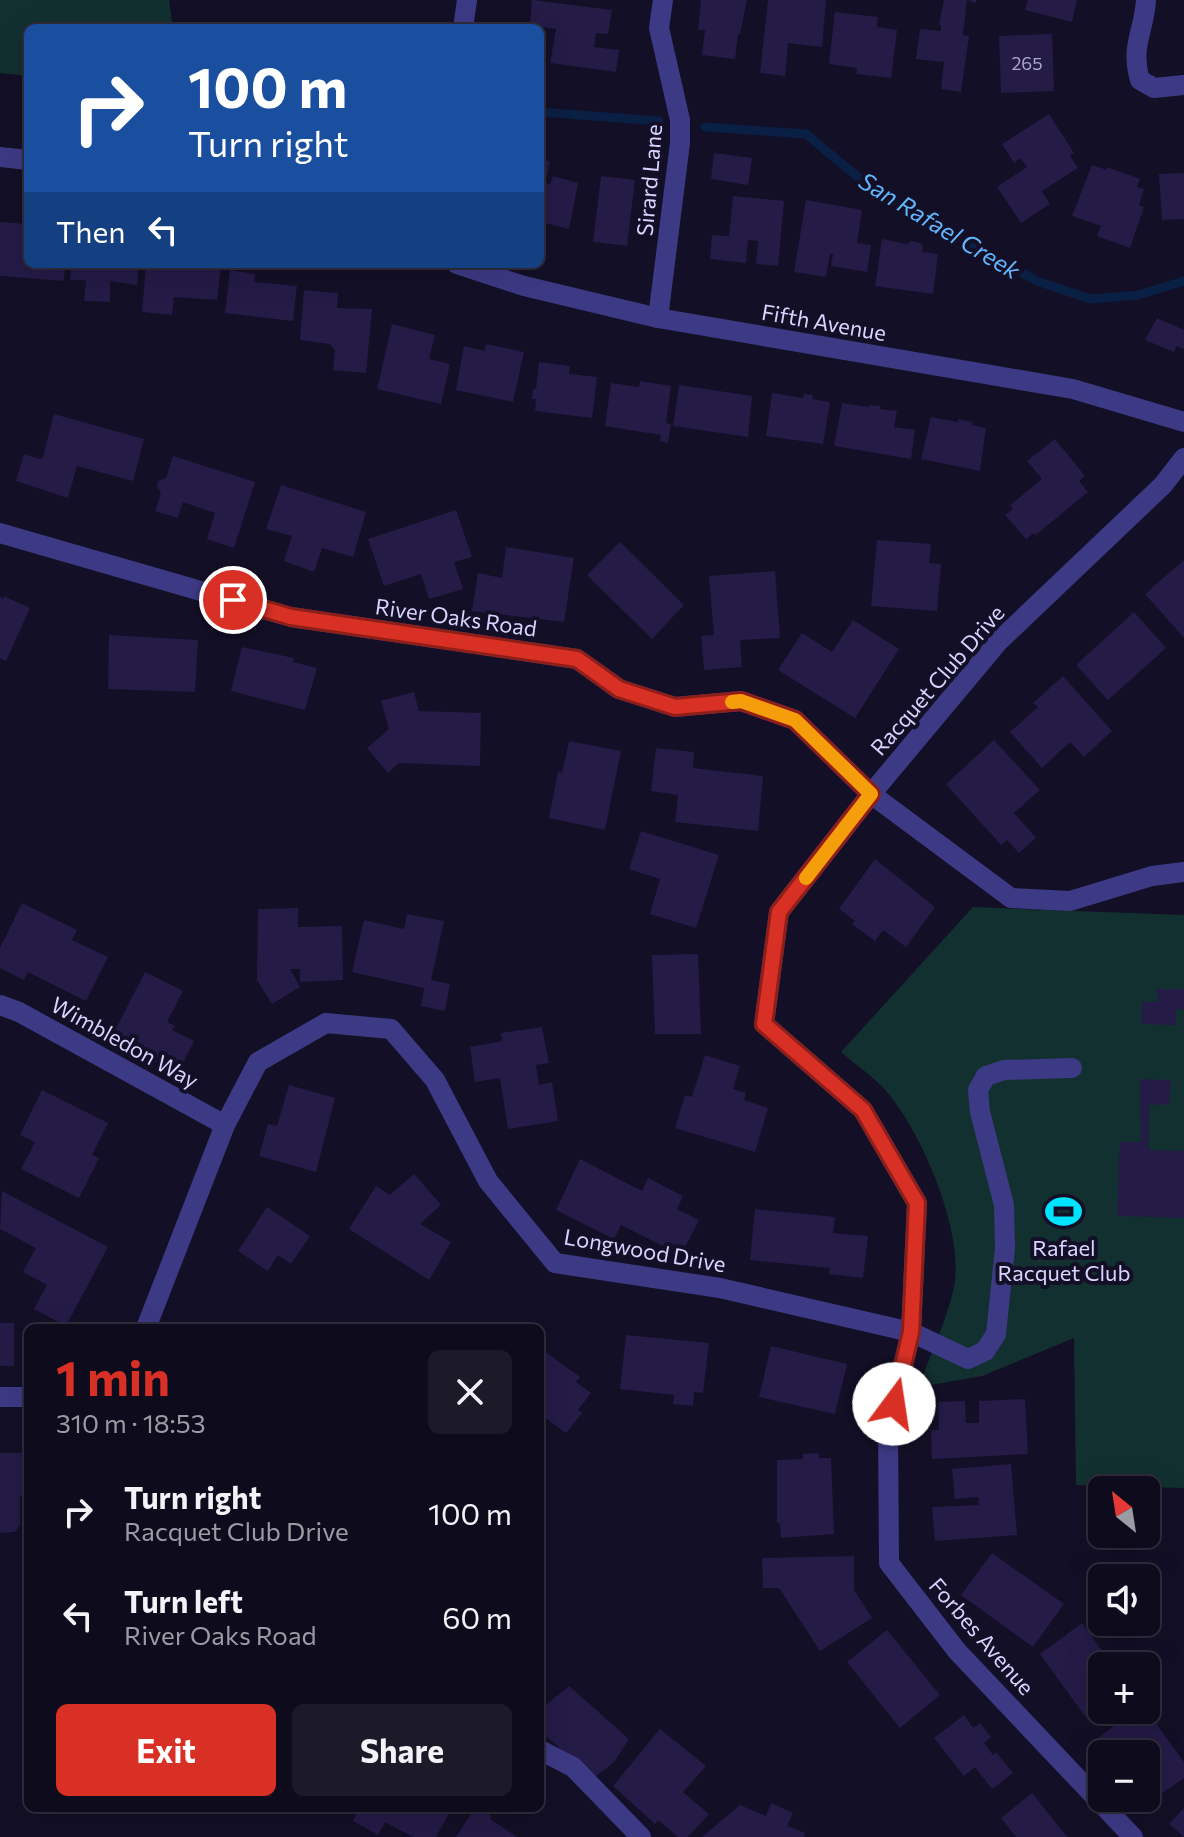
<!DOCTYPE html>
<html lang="en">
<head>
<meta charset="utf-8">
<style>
	body { margin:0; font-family:Commissioner,sans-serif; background:#1c1929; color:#f1f3f6; height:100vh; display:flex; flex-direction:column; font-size:30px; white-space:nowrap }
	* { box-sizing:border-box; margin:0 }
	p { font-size:26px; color:#9b9ba3 }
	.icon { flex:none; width:44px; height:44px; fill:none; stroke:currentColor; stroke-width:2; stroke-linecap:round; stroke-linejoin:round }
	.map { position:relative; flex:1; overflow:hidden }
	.side { position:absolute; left:24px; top:1324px; width:520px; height:488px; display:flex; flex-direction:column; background:#0e0b1c; border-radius:12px; box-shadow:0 8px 32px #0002,0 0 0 2px #2e2b3b }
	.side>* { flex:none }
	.hud { position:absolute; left:24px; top:24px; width:520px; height:244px; border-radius:12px; box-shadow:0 8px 32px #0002,0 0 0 2px #2e2b3b; background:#1a4fa0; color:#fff; overflow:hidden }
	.needle { width:52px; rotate:330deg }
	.buttons { position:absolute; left:1088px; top:1476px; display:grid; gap:16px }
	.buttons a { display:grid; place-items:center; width:72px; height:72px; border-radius:12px; background:#0e0b1c; box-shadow:0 8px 32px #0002,0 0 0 2px #2e2b3b; font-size:40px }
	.pin { position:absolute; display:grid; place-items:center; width:68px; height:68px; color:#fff; margin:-34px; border:4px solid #fff; border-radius:50%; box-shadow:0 2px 8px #0007 }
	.me { position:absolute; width:88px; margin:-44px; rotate:14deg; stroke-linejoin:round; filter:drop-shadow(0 0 6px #0008) }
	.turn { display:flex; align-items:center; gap:28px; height:168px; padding:0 32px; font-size:36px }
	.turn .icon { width:104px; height:104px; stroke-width:2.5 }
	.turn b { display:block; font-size:56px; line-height:68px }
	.then { display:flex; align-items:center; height:76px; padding:0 32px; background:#0003; gap:16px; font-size:30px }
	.round { display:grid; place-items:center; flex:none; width:84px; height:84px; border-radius:12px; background:#1c1929 }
	.headline { display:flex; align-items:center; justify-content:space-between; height:136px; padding:0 32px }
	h1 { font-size:48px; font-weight:700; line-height:60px; color:#d93025 }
	.cta { display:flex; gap:16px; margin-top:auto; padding:16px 32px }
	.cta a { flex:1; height:92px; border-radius:12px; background:#d93025; color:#fff; font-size:32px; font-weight:700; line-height:92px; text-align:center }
	.cta a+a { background:#1c1929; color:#f1f3f6 }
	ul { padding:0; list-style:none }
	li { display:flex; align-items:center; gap:24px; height:104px; padding:0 32px }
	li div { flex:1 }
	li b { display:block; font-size:30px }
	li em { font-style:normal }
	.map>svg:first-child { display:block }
	.green { fill:#12302f }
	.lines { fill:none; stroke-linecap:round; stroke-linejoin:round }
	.stream { stroke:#0a1f44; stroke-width:9 }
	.building { fill:#241b47 }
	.minor { stroke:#3d3a85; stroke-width:20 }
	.route-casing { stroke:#8d1f18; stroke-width:20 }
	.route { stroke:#d93025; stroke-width:14 }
	.slow { stroke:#f59e0b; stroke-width:14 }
	.labels { text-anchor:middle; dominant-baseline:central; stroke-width:8; stroke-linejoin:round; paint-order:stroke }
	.number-label { font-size:18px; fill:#aca6d1 }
	.street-label { font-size:22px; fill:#d9d4ff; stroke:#130f26 }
	.poi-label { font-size:22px; fill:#d9d4ff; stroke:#130f26 }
	.water-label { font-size:24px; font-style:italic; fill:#62b6ff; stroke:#130f26 }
</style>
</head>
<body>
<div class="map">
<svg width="1184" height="1837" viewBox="0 0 1184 1837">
	<rect width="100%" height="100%" fill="#130f26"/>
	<g class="green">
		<path d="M0 0H169L173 28H28V76L0 73Z"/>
		<path d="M973 907 1184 915V1488L1076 1485 1074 1338 982 1376 919 1387C930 1354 947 1320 954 1287 965 1233 922 1133 887 1092 874 1077 856 1065 841 1052Z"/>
	</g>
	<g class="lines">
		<g class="stream">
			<path d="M540 112 659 121"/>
			<path d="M705 127 806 134 871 188 1037 281 1090 299 1138 295 1184 281"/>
		</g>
	</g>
	<g class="building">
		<path d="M532 0 612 10 608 34 596 33 594 47 619 50 616 72 550 63 556 29 530 25Z"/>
		<path d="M701 0H747L740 34H738L735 59 702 55 705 30H698Z"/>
		<path d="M768 0H826L822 47 788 43 785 76 760 73Z"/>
		<path d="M944 0H976V3L967 0 963 35 969 36 961 92 941 89 944 62 916 59 920 29 941 31V25L939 24Z"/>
		<path d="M1028 0H1077L1072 22 1025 10Z"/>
		<path d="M835 12 878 17 877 27 897 30 891 78 856 74 857 68 829 64Z"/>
		<path d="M1052 34 1054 91 1001 93 999 36Z"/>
		<path d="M1049 114 1074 153 1070 156 1078 168 1042 191 1050 204 1021 223 997 187 1027 167 1020 158 1014 163 1002 144Z"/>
		<path d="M714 153 752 158 748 185 711 179Z"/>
		<path d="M540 159 550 161 545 183 550 184 553 176 578 183 569 229 540 222Z"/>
		<path d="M1092 165 1107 170V167L1140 179 1137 187 1144 189 1139 205 1144 207 1130 248 1097 236 1101 226 1072 216Z"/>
		<path d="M1184 173V219L1162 220 1159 174Z"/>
		<path d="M601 176 635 180 627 246 593 242Z"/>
		<path d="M733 196 784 201 778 266 756 264 758 241 748 240 746 263 710 259 712 235 729 236Z"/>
		<path d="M806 200 862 210 857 243 871 245 867 272 831 266 833 254H830L826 277 794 272Z"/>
		<path d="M0 222 28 224V264H65L64 281 0 276Z"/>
		<path d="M882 239 907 244 911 241 920 243 923 247 922 252 938 254 933 294 875 286Z"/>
		<path d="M71 264H139L137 285 110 281V302L84 301 86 280H70Z"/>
		<path d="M146 264H221L217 300 174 297 172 315 142 312Z"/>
		<path d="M230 270 255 274 254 282 297 286 293 321 225 313Z"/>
		<path d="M304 290 338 293 337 308 372 309 366 373 333 370 335 350 330 344 300 340Z"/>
		<path d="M1157 318 1184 330V349L1176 346 1174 352 1145 340Z"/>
		<path d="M392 324 435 335 429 359 450 364 441 404 377 389Z"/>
		<path d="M486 344 524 352 513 402 456 390 464 346 485 351Z"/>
		<path d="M539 362 570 366 569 374 597 377 592 418 535 411 536 399H532L533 389H536Z"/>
		<path d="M640 381 671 386 666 423 671 424 668 443 660 441 661 435 605 426 611 383 639 387Z"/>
		<path d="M679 385 752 396 748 437 673 426Z"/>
		<path d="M772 393 803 398 804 394 813 395 812 399 830 402 823 444 766 436Z"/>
		<path d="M842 403 869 407 870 405 881 406 880 409 897 411 894 427 915 430 911 459 834 446Z"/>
		<path d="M54 414 144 439 133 481 77 466 68 498 16 481 24 454 40 459 43 457Z"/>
		<path d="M931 417 958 422V419L972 422V425L986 428 980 471 921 459Z"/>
		<path d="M1055 439 1085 476 1079 481 1088 492 1036 535 1034 533 1026 539 1005 515 1013 509 1010 505 1042 479 1027 461Z"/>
		<path d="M173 456 255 482 234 548 207 539 215 513 183 502 178 518 155 511 161 493 157 487 158 481 166 478Z"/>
		<path d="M281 485 366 512 353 557 322 548 314 572 284 561 292 536 266 529Z"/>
		<path d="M456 510 472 557 454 562 463 589 429 599 421 574 384 586 368 539Z"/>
		<path d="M877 540 931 544 929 563 941 564 937 611 871 606Z"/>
		<path d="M620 542 684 605 652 639 587 575Z"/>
		<path d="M506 547 574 558 564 622 472 611 478 573 502 578Z"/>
		<path d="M1184 560V638L1145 594Z"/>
		<path d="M775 571 780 638 740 640 742 667 704 670 701 636 714 635 709 576Z"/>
		<path d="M4 596 30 608 6 661 0 658V597L3 599Z"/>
		<path d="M1134 612 1166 648 1108 700 1076 665Z"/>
		<path d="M853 620 899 649 855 718 778 670 802 633 832 652Z"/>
		<path d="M109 635 198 640 195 692 108 689Z"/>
		<path d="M242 647 294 658 293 662 317 668 305 710 231 691Z"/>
		<path d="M1063 676 1112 731 1084 757 1070 742 1042 768 1010 732 1038 707 1033 703Z"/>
		<path d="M414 692 419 711 481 713 480 766 399 763 388 773 367 748 389 729 381 701Z"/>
		<path d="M994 740 1040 790 1014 813 1036 838 1019 853 1007 840 1001 845 946 784Z"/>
		<path d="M569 741 621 751 605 830 549 818 558 772 562 773Z"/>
		<path d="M656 748 694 752 693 768 763 776 758 831 675 822 678 795 651 791Z"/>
		<path d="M641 831 719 855 696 928 650 914 660 879 629 869Z"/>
		<path d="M875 859 935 907 906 947 883 930 875 941 852 924 855 921 839 909Z"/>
		<path d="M22 903 77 930 72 940 108 957 86 1001 28 972 24 980 0 968V948Z"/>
		<path d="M298 908V927L342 926 343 980 300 982V969H290L300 987 272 1004 257 980 258 909Z"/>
		<path d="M407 914 444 921 431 980 450 984 445 1011 421 1006 424 988 352 972 364 920 404 929Z"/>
		<path d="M698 954 701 1034H655L652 955Z"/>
		<path d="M145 972 183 991 167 1022 175 1026 172 1030 194 1041 178 1073 110 1040Z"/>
		<path d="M1157 989H1184V1009H1176V1025L1141 1024V1002H1157Z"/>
		<path d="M542 1027 549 1063 536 1065 539 1085 552 1082 558 1121 508 1129 500 1078 475 1082 470 1047 502 1041 501 1033Z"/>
		<path d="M705 1055 740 1066 733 1089 746 1093 744 1100 768 1108 755 1152 675 1128 685 1095 692 1097Z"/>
		<path d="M1140 1079 1171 1080 1169 1104 1149 1105V1150L1184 1151V1218L1117 1216 1120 1142H1141Z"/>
		<path d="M289 1085 335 1098 316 1172 259 1156 268 1124 277 1126Z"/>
		<path d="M42 1090 108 1123 92 1155 99 1158 79 1198 21 1169 35 1142 20 1135Z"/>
		<path d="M580 1159 642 1191 648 1178 683 1196 677 1209 699 1220 681 1255 621 1225 614 1239 556 1210Z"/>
		<path d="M414 1174 441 1205 420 1224 451 1242 429 1280 349 1229 376 1186 390 1195Z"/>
		<path d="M2 1191 108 1247 66 1326 34 1309 47 1285 23 1272 36 1248 0 1229Z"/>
		<path d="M267 1207 310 1236 291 1264 278 1255 268 1271 238 1251Z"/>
		<path d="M755 1209 835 1217 833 1233 868 1236 863 1278 829 1274 830 1268 750 1260Z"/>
		<rect x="0" y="1323" width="14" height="43"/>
		<path d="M626 1335 709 1343 703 1393 694 1392 693 1406 673 1404 674 1395 620 1389Z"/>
		<path d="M771 1346 847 1364 835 1414 759 1397Z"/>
		<path d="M540 1348 580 1377 576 1382 591 1393 578 1410 582 1413 566 1433 540 1414Z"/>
		<path d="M1025 1399 1028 1454 932 1459 931 1430H939L938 1402 965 1401 966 1423H979V1401Z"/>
		<path d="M0 1453H28V1495L20 1496V1525L15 1532 0 1533Z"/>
		<path d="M819 1453V1458H831L834 1534 781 1538 780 1523H777V1460L803 1459V1454Z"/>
		<path d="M1011 1464 1017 1535 935 1541 932 1507 979 1505 978 1497 955 1499 952 1469Z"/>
		<path d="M992 1553 1064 1604 1033 1647 961 1595Z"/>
		<path d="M854 1556V1590L872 1618 820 1651 779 1588H763L762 1558Z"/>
		<path d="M1082 1623 1113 1666H1102V1708L1087 1719 1040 1654Z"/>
		<path d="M887 1630 940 1695 900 1728 847 1662Z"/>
		<path d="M569 1686 629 1739 614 1762 594 1778 540 1731V1716L548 1703Z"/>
		<path d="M1136 1710H1146L1184 1762V1778L1148 1803 1146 1800 1142 1802 1139 1798H1146V1754H1111L1099 1737Z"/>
		<path d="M964 1715 973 1728 980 1723 991 1737 984 1743 993 1755 996 1752 1013 1773 992 1789 975 1767 964 1776 934 1738Z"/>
		<path d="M660 1729 706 1766 683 1792 709 1814 688 1837H678L658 1820 655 1824 613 1786Z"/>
		<path d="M1032 1793 1067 1837H1016L1001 1818Z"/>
		<path d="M771 1803 793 1813 787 1826 805 1833 804 1837H702L740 1805 766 1816Z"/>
		<path d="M360 1808H452L436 1837H413L385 1822 378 1835 353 1821Z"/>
		<path d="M475 1808H480L492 1816 490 1819 517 1837H456Z"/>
		<path d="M1184 1808V1837L1169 1824Z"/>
	</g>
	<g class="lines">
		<g class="minor">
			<path d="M1146 0C1144 33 1130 45 1140 80L1154 88 1184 85"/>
			<path d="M463 28 467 0"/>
			<path d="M0 157 28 160"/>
			<path d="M457 264 524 286 658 318 1073 389 1184 422"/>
			<path d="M658 318 680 143V120L659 28 663 0"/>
			<path d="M0 533 291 617 577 659 619 689 675 707 741 701 795 720 871 794 1011 898 1070 901 1152 876 1184 872"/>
			<path d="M0 1005 19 1012 225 1125"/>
			<path d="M146 1328 225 1125 258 1062 326 1023 391 1029 435 1080 488 1181 555 1263 720 1288 911 1332 968 1359 985 1351 996 1334 1005 1248 1004 1205 980 1112 978 1090 986 1076 1004 1070 1072 1068"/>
			<path d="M0 1397H28"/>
			<path d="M540 1750 573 1767 641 1837"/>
			<path d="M1133 1837 957 1651 889 1563 888 1428 911 1332 917 1203 863 1110 764 1024 779 912 871 794 998 642 1163 485 1184 458"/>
		</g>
	</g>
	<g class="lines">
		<defs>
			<path id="route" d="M233 600 291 617 577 659 619 689 675 707 741 701 795 720 871 794 779 912 764 1024 863 1110 917 1203 911 1332 894 1404"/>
		</defs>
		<use href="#route" class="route-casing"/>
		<use href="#route" class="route"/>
		<path class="slow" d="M732 702 741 701 795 720 871 794 806 878"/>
	</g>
	<defs>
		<symbol id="stadium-bare" viewBox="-9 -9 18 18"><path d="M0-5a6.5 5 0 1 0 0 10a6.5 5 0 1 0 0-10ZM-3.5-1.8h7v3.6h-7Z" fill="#00e5ff" stroke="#130f26" stroke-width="2.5" paint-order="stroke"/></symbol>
	</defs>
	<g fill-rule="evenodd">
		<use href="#stadium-bare" x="1038" y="1186" width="51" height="51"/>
	</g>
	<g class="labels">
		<g class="number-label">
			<text x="1027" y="63">265</text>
		</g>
		<g class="street-label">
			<text transform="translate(649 180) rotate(-85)">Sirard Lane</text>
			<text transform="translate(824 322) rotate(10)">Fifth Avenue</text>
			<text transform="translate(456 617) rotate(8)">River Oaks Road</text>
			<text transform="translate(937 680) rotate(-49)">Racquet Club Drive</text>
			<text transform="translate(125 1042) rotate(29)">Wimbledon Way</text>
			<text transform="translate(645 1250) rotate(10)">Longwood Drive</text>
			<text transform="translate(982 1636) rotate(49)">Forbes Avenue</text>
		</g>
		<g class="poi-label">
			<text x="1064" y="1247">Rafael<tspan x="1064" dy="25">Racquet Club</tspan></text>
		</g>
		<g class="water-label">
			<text transform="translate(940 225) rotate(31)">San Rafael Creek</text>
		</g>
	</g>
</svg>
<div class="buttons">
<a><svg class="needle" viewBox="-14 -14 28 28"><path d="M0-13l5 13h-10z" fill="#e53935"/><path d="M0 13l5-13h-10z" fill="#9b9ba3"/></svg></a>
<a><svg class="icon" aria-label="sound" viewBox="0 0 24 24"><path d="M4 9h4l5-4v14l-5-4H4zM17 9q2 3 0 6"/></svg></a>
<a>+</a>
<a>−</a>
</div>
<div class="pin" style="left:233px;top:600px;background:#d93025"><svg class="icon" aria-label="arrive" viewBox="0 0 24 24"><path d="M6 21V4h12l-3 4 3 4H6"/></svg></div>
<svg class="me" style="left:894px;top:1404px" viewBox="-20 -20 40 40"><circle r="19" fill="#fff"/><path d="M0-13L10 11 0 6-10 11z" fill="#d93025"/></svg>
<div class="hud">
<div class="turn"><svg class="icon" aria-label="right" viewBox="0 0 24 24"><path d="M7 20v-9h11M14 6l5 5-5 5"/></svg><div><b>100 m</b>Turn right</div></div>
<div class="then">Then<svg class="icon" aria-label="left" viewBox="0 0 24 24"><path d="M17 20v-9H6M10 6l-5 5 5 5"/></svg></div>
</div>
<section class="side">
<div class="headline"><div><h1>1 min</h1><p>310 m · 18:53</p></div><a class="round"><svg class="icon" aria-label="close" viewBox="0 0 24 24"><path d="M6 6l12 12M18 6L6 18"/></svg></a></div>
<ul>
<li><svg class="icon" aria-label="right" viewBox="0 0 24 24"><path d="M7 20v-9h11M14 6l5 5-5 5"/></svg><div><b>Turn right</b><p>Racquet Club Drive</p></div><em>100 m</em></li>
<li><svg class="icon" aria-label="left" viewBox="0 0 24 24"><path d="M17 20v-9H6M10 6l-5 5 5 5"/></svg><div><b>Turn left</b><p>River Oaks Road</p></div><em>60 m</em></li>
</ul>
<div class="cta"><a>Exit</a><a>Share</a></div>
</section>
</div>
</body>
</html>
